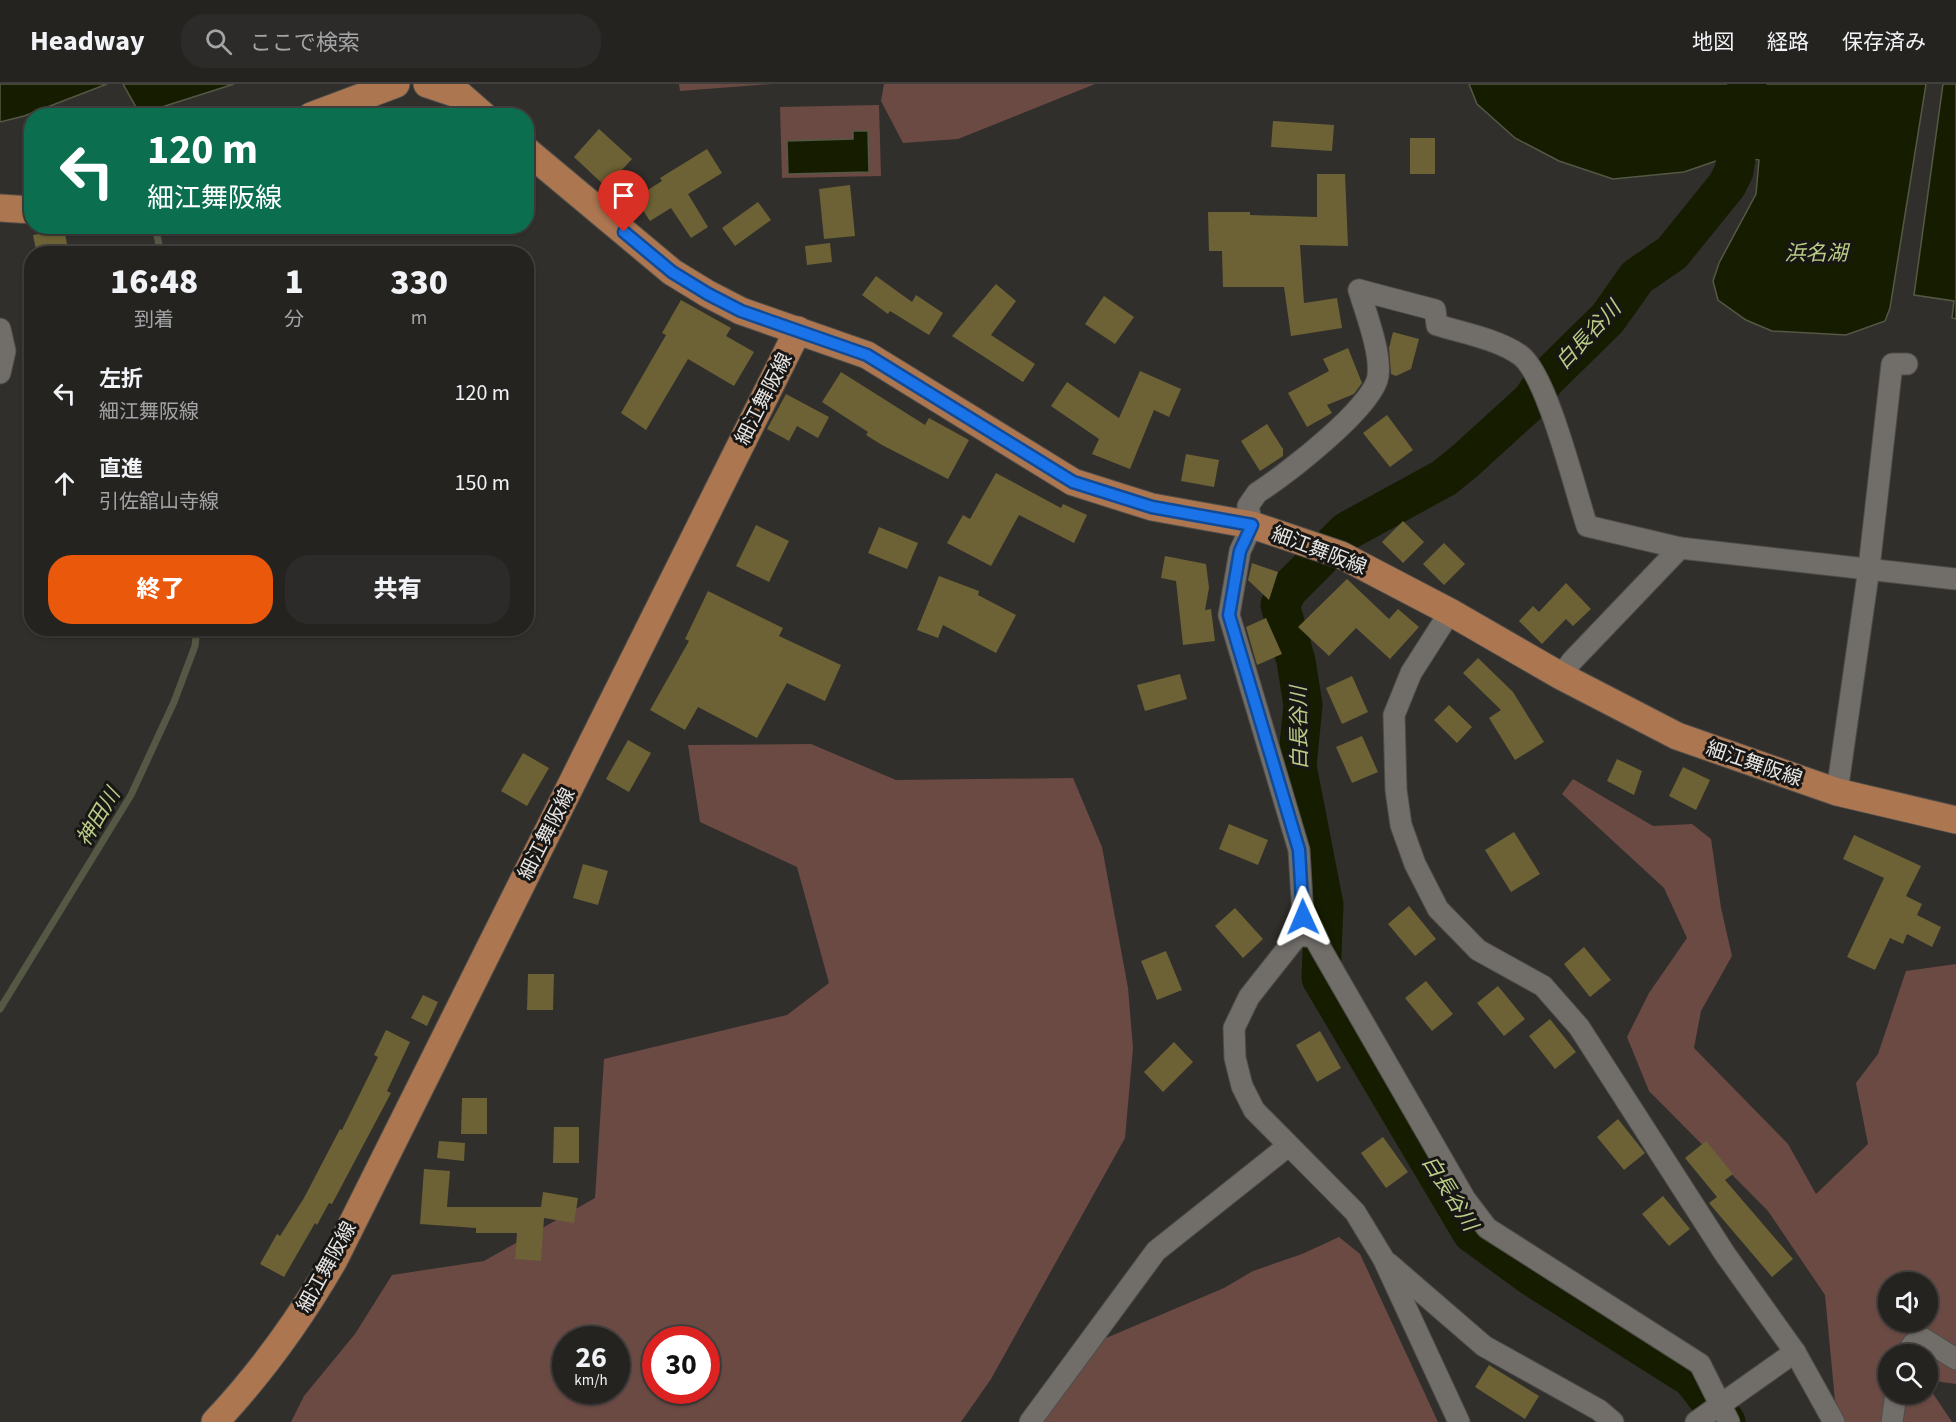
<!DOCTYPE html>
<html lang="ja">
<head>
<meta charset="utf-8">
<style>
	body { margin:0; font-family:"Source Sans 3","Noto Sans JP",sans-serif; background:#2d2b29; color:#f1f3f6; height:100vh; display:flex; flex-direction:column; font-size:22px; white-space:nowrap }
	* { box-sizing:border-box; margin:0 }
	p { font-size:20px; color:#a3a4a5 }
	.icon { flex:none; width:33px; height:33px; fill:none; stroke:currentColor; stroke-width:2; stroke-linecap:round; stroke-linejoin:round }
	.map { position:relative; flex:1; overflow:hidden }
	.sheet { position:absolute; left:24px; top:162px; width:510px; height:390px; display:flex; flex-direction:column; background:#252320; border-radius:24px; box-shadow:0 2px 4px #0004,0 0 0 2px #42403e }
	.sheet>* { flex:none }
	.banner { position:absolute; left:24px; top:24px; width:510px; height:126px; border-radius:24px; box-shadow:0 2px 4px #0004,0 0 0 2px #42403e; background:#0b6e4f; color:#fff; overflow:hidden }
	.buttons { position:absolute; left:1878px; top:1188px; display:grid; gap:12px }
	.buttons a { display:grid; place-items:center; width:60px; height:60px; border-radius:50%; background:#252320; box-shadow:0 2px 4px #0004,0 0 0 2px #42403e; font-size:30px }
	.speed { position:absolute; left:552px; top:1242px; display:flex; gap:12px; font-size:30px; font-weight:700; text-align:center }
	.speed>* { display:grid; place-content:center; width:78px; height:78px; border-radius:50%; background:#252320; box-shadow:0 2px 4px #0004,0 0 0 2px #42403e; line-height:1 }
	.speed small { font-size:15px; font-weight:400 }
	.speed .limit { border:9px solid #d22; background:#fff; color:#111 }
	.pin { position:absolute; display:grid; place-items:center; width:51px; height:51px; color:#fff; margin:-62px -26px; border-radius:50% 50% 50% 0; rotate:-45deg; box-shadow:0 0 6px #0007 }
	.pin .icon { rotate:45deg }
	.me { position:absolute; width:66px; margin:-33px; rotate:359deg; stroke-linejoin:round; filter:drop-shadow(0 0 4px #0008) }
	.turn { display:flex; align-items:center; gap:21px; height:126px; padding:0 24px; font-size:27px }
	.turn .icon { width:78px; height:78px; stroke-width:2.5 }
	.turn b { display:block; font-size:42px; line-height:51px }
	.eta { display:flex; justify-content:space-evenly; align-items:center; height:102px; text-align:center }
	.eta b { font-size:36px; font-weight:800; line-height:42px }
	.cta { display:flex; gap:12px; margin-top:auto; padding:12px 24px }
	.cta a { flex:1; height:69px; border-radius:24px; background:#ea580c; color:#fff; font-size:24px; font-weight:800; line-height:69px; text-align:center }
	.cta a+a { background:#2d2b29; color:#f1f3f6 }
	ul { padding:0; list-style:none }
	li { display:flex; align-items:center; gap:18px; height:90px; padding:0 24px }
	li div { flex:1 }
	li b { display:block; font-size:22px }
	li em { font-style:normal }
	header { display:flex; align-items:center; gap:36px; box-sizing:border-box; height:84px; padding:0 30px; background:#252320; border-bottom:2px solid #42403e }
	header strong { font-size:28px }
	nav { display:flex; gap:33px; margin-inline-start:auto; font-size:21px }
	.search { width:420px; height:54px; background:#2d2b29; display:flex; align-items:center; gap:15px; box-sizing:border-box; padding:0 21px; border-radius:24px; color:#a3a4a5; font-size:22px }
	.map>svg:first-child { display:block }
	.green { fill:#6b4a44; fill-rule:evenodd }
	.water { fill:#161c00; stroke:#545844; stroke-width:1.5 }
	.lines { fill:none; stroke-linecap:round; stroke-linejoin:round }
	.stream { stroke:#545844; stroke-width:7 }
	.river { stroke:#161c00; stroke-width:39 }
	.building { fill:#6c6235 }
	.minor-casing { stroke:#4e4d4a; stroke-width:23 }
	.major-casing { stroke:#4e4d4a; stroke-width:29 }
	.minor { stroke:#716e6a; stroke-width:21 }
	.major { stroke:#ab7650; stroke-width:27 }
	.route-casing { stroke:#114b97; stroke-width:15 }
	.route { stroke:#1a73e8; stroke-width:10 }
	.labels { text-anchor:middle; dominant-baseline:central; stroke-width:6; stroke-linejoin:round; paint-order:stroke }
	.street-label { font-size:20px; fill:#e6e5e2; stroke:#181716 }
	.water-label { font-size:21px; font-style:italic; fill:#bacd86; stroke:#181716 }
</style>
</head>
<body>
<header>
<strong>Headway</strong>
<div class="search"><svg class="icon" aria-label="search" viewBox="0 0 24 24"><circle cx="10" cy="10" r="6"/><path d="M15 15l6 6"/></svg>ここで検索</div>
<nav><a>地図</a><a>経路</a><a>保存済み</a></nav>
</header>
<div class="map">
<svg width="1956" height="1338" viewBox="0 0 1956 1338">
	<rect width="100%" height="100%" fill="#312f2b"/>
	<g class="green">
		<path d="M679 0H772L680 7Z"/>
		<path d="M884 0H1095L958 55 903 59 881 17Z"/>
		<path d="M879 21 881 92 782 94 780 23Z"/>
		<path d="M811 660 896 696 1073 694 1102 763 1128 904 1133 964 1125 1054 991 1295 961 1338H291L304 1312 355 1250 392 1191 484 1177 595 1114 604 975 787 931 829 899 797 783 700 738 688 661ZM566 1256H616V1306H566ZM656 1256H706V1306H656Z"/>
		<path d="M1573 695 1653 742 1692 740 1711 755 1721 824 1732 872 1701 927 1694 964 1788 1060 1816 1110 1868 1060 1856 999 1878 970 1906 887 1956 880V1300L1928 1296V1270H1888V1310H1928V1302L1952 1338H1837L1825 1211 1768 1127 1649 1007 1627 953 1649 909 1687 854 1664 804 1562 710ZM1888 1198H1928V1238H1888Z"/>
		<path d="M1339 1153 1360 1170 1438 1338H1036L1092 1260 1224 1204 1253 1187 1302 1170Z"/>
	</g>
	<g class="water">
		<path d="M0 0H107L24 32 0 38Z"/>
		<path d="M123 0H234L140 30Z"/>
		<path d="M1469 0H1926L1890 224 1885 237 1846 251 1772 247 1746 236 1718 216 1713 197 1719 179 1756 110 1759 76 1743 73 1739 88 1729 86 1722 75 1684 88 1613 95 1559 77 1515 54 1477 20Z"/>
		<path d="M1943 0H1956V235L1952 234 1954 217 1914 211Z"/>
		<path d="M853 47H868L869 88 788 90 787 57 853 55Z"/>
	</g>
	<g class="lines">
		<g class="stream">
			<path d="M155 142 161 170"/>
			<path d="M0 925 131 711 174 618 195 562 197 544"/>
		</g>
		<path class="river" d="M1726 1338 1692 1294 1531 1192 1472 1149 1321 894 1324 821 1297 682 1303 621 1296 577 1280 521 1288 506 1347 447 1444 394 1465 377 1532 316 1545 296 1608 234 1637 193 1672 169 1727 101 1734 87 1747 0"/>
	</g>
	<g class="building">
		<path d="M1273 37 1334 41 1332 67 1271 63Z"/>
		<path d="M599 45 632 75 606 103 574 73Z"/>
		<rect x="1410" y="54" width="25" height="36"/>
		<path d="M707 65 722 89 688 110 708 143 691 154 671 124 650 137 635 114 662 97 660 94Z"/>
		<path d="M1317 90H1345L1348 162 1300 161 1304 219 1337 214 1342 244 1291 252 1284 203H1223L1222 167H1209L1208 128H1250V131L1317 133Z"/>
		<path d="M850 101 855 152 824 155 819 105Z"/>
		<path d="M758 118 771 136 735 162 722 144Z"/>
		<path d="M64 145 69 170H37L33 151Z"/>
		<path d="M830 159 832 178 807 181 805 162Z"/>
		<path d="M876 192 912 218 916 211 943 229 929 251 890 227 888 230 862 211Z"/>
		<path d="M996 200 1016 217 991 251 1035 280 1023 298 952 252Z"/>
		<path d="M1104 212 1134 233 1115 260 1085 240Z"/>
		<path d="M681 216 731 244 726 252 754 268 734 302 688 275 646 346 621 329 666 251 662 249Z"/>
		<path d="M1393 248 1419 255 1411 285 1396 292 1391 290 1389 264Z"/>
		<path d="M1348 264 1362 299 1354 310 1327 321 1332 329 1307 343 1288 309 1329 287 1323 275Z"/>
		<path d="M1140 287 1181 305 1169 333 1154 326 1130 385 1092 370 1099 355 1051 322 1067 298 1119 334Z"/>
		<path d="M841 288 925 341 929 334 969 356 948 395 882 361 866 351 868 348 822 318Z"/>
		<path d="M786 310 829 333 818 354 797 342 789 357 767 345Z"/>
		<path d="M1387 331 1413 366 1390 383 1363 349Z"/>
		<path d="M1267 340 1283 365V372L1260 387 1241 357Z"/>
		<path d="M1186 370 1219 376 1214 403 1181 397Z"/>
		<path d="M996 389 1061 424 1063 420 1087 431 1074 459 1019 431 991 482 947 459 963 431 970 435Z"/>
		<path d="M1403 437 1424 458 1403 479 1382 458Z"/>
		<path d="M756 441 789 457 769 498 736 482Z"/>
		<path d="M879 443 918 459 907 485 868 469Z"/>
		<path d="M1444 459 1465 480 1444 501 1423 480Z"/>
		<path d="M1165 472 1206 480 1209 504 1205 526 1211 525 1215 557 1183 561 1176 497 1161 494Z"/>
		<path d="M1252 479 1278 488 1269 516 1248 496Z"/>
		<path d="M939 492 979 507 978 511 1016 531 996 569 943 541 938 554 917 546Z"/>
		<path d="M1347 495 1389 535 1398 525 1419 543 1390 575 1356 544 1329 572 1298 543Z"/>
		<path d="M1566 499 1591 525 1573 542 1566 535 1542 560 1519 537 1533 522 1539 528Z"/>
		<path d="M708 507 783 544 779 552 841 581 825 617 787 599 757 654 698 623 685 646 650 626 689 557 685 555Z"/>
		<path d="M1266 534 1282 570 1257 581 1246 543Z"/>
		<path d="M1478 574 1513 608 1544 658 1515 676 1489 634 1501 626 1463 589Z"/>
		<path d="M1180 590 1187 615 1145 627 1137 601Z"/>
		<path d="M1352 592 1368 628 1342 640 1326 604Z"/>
		<path d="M1449 621 1472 643 1457 659 1434 636Z"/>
		<path d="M1362 652 1378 688 1352 699 1336 663Z"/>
		<path d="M628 656 651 669 629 708 606 695Z"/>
		<path d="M523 669 549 684 527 722 501 707Z"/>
		<path d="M1617 675 1642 687 1634 711 1607 697Z"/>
		<path d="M1683 683 1710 696 1696 726 1669 712Z"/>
		<path d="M1229 740 1268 756 1258 781 1219 765Z"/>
		<path d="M1514 748 1540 790 1511 808 1485 766Z"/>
		<path d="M1854 751 1921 782 1906 812 1922 820 1917 831 1941 843 1932 863 1907 850 1903 860 1890 854 1875 886 1847 873 1884 794 1843 775Z"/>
		<path d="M583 780 608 787 598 821 573 814Z"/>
		<path d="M1409 822 1436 855 1415 872 1388 840Z"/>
		<path d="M1235 824 1263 855 1243 874 1215 842Z"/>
		<path d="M1584 863 1611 896 1590 913 1564 880Z"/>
		<path d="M1166 867 1182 906 1157 916 1141 877Z"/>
		<path d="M528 890H554L553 926H527Z"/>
		<path d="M1426 897 1453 930 1432 947 1405 914Z"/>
		<path d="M1498 902 1525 935 1504 952 1477 919Z"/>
		<path d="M423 911 438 918 427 942 411 934Z"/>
		<path d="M1550 935 1576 968 1555 985 1529 952Z"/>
		<path d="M386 946 410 958 387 1007 391 1009 332 1120 329 1119 317 1141 315 1139 284 1193 260 1180 277 1150 280 1152 304 1114 340 1045 342 1046 378 973 374 971Z"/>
		<path d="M1320 947 1341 984 1317 998 1296 961Z"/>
		<path d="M1174 958 1193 978 1163 1008 1144 988Z"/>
		<path d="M462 1014H487V1050H461Z"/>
		<path d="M1618 1035 1645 1069 1624 1086 1597 1053Z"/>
		<path d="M554 1043H579V1079H553Z"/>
		<path d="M1383 1053 1408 1088 1386 1104 1361 1069Z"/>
		<path d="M439 1057 465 1059 464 1077 437 1074Z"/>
		<path d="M1706 1057 1733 1090 1725 1096 1793 1175 1772 1193 1709 1119 1717 1113 1685 1074Z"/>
		<path d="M424 1085 450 1087 447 1123H541L543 1108 578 1114 574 1139 544 1134 541 1177 515 1175 517 1149H476V1144L420 1140Z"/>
		<path d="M1663 1112 1690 1145 1669 1162 1642 1130Z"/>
		<path d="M1489 1281 1539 1312 1525 1335 1475 1303Z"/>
	</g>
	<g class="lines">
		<defs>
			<g id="minor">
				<path d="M1359 206C1366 230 1381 267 1378 292 1374 323 1285 391 1257 409L1248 422 1252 441 1240 467 1229 531 1299 766 1303 833 1298 851 1249 913 1234 944 1235 974 1242 1002 1254 1026 1355 1128 1383 1174 1459 1338"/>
				<path d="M1359 206 1435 226 1437 241C1463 249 1497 255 1520 271 1547 290 1575 406 1587 442L1680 464 1956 495"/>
				<path d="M0 245 5 267 0 289"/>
				<path d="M1450 528 1411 589 1394 631 1396 706 1401 741 1415 780 1438 825 1478 866 1543 902 1579 943 1725 1170 1795 1268 1834 1338"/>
				<path d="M1561 592 1572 577 1680 464"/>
				<path d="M1837 708 1869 484 1892 280H1907"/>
				<path d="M1298 851 1314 853 1465 1115 1487 1144 1700 1280 1729 1338"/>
				<path d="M1388 1179 1484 1262 1599 1326 1613 1338"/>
				<path d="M1906 1270 1913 1260 1922 1254 1956 1275"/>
				<path d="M1030 1338 1156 1167 1288 1062"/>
				<path d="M1696 1338 1795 1268"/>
				<path d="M1892 1338 1896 1310"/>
			</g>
			<g id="major">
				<path d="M427 0 460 11 484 32"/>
				<path d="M311 32 396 0"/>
				<path d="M526 66 672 188 708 210 741 227 867 271 1073 398 1152 423 1252 441 1341 471 1450 528 1561 592 1677 652 1837 708 1956 736"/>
				<path d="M0 124 32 126"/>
				<path d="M215 1338C262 1288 300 1235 334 1176L798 246"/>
			</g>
		</defs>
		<use href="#minor" class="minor-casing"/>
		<use href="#major" class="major-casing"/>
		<use href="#minor" class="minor"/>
		<use href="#major" class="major"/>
	</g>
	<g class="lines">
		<defs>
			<path id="route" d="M624 148 672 188 708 210 741 227 867 271 1073 398 1152 423 1252 441 1240 467 1229 531 1299 766 1303 833"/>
		</defs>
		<use href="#route" class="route-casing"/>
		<use href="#route" class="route"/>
	</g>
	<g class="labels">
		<g class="street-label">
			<text transform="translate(764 315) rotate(-63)">細江舞阪線</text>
			<text transform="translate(1319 467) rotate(21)">細江舞阪線</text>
			<text transform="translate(1754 680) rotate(19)">細江舞阪線</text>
			<text transform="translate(547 750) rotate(-63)">細江舞阪線</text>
			<text transform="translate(327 1183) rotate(-61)">細江舞阪線</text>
		</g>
		<g class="water-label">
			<text x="1816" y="169">浜名湖</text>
			<text transform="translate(1588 251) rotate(-47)">白長谷川</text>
			<text transform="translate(1299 644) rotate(-91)">白長谷川</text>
			<text transform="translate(98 733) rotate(-59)">神田川</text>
			<text transform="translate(1450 1109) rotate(58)">白長谷川</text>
		</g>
	</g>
</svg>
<div class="buttons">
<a><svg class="icon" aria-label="sound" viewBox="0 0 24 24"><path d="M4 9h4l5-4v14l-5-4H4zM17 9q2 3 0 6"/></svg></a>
<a><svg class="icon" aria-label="search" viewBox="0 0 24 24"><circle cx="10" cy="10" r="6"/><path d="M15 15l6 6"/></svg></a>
</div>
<div class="speed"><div>26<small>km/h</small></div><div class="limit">30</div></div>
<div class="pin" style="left:624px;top:148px;background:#d93025"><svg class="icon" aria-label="arrive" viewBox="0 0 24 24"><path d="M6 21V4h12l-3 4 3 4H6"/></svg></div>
<svg class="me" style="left:1303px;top:833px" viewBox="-20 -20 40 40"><path d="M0-17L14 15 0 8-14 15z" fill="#1a73e8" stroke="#fff" stroke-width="4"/></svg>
<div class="banner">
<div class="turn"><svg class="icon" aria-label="left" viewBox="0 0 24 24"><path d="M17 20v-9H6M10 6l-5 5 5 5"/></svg><div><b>120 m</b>細江舞阪線</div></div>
</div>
<section class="sheet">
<div class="eta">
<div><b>16:48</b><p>到着</p></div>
<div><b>1</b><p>分</p></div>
<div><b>330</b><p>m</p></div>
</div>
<ul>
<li><svg class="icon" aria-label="left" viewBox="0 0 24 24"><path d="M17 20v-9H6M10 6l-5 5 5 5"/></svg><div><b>左折</b><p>細江舞阪線</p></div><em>120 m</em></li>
<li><svg class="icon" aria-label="ahead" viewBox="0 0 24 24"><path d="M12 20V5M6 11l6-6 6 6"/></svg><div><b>直進</b><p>引佐舘山寺線</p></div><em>150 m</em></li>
</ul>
<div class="cta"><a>終了</a><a>共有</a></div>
</section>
</div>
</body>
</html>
